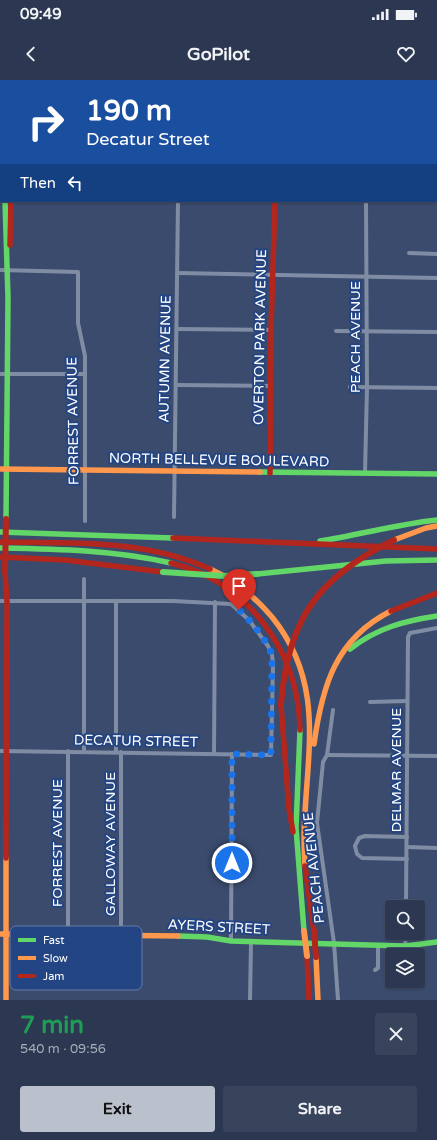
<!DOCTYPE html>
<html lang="en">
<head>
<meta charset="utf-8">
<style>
	body { margin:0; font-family:"Varela Round",sans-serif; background:#38435c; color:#f1f3f6; height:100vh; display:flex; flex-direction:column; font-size:15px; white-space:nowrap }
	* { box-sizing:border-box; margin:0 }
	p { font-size:13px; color:#a6acb8 }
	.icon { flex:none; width:22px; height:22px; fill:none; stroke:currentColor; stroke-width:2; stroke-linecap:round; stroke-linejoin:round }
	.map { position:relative; height:920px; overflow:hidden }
	.sheet { display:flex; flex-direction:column; background:#2c3852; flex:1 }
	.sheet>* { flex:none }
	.banner { position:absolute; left:0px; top:0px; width:437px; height:122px; box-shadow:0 1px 3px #0004,0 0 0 1px #485269; background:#1a4fa0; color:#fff; overflow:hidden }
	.tools { position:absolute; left:385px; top:820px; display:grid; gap:8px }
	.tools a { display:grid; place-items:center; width:40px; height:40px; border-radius:4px; background:#2c3852; box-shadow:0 1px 3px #0004,0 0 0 1px #485269; font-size:20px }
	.pin { position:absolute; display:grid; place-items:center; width:34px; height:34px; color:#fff; margin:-41px -17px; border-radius:50% 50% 50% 0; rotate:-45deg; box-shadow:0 0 4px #0007 }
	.pin .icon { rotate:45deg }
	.me { position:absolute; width:44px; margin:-22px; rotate:0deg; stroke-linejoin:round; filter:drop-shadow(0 0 3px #0008) }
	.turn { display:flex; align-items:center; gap:14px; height:84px; padding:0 20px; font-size:18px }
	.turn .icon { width:52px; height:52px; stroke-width:2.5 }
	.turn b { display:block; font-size:28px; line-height:34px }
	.then { display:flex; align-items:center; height:38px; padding:0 20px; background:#0003; gap:8px; font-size:15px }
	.round { display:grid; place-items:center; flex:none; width:42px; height:42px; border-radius:4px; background:#38435c }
	.overview { display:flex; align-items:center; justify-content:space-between; height:68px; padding:0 20px }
	h1 { font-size:24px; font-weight:800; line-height:30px; color:#1e9e55 }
	.primary-button { display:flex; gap:8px; margin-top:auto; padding:8px 20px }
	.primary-button a { flex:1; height:46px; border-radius:4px; background:#bac0cc; color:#111; font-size:16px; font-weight:800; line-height:46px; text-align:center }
	.primary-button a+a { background:#38435c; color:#f1f3f6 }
	.status { display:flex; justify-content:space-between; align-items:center; height:28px; padding:0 20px; background:#2c3852; direction:ltr }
	.status svg { height:11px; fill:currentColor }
	header { display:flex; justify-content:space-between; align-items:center; height:52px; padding:0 20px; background:#2c3852; font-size:18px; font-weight:800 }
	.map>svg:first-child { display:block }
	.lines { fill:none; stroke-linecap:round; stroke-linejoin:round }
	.street { stroke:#808ca3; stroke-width:4 }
	.fast { stroke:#63d668; stroke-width:5.5 }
	.slow { stroke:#ff974d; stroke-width:5.5 }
	.jam { stroke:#b3261e; stroke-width:5.5 }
	.fast-bridge { stroke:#63d668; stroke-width:6 }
	.slow-bridge { stroke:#ff974d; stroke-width:6 }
	.jam-bridge { stroke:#b3261e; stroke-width:6 }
	.route { stroke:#1a73e8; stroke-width:7; stroke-dasharray:0 12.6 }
	.labels { text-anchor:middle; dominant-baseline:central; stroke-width:4; stroke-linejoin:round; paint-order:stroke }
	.street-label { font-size:14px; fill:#fff; stroke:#244583 }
	.key { fill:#244583; stroke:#667da8; stroke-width:1 }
	.key-label { font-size:11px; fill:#fff }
</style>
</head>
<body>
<div class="status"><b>09:49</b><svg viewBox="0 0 49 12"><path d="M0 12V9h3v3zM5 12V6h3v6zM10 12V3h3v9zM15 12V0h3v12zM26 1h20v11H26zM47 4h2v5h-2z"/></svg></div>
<header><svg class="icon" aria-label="back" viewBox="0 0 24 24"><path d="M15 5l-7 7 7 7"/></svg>GoPilot<svg class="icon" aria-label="heart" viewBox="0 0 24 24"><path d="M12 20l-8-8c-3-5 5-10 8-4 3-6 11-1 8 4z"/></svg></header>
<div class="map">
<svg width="437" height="920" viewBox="0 0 437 920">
	<rect width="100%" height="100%" fill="#3a4b6d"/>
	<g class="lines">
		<g class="street">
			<path d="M111 0V1"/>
			<path d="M369 1V0"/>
			<path d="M436 36H437"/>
			<path d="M409 173 437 174"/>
			<path d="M0 190 78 192V243L85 276V441"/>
			<path d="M178 193 437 198"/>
			<path d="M177 249 271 250"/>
			<path d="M336 251 437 252"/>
			<path d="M0 294H85"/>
			<path d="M177 305 271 306"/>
			<path d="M350 307 437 308"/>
			<path d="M365 393 367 307 366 121"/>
			<path d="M174 437 178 121"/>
			<path d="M0 521H173L231 524 249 540 268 566 272 575 273 584 271 675 0 671"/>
			<path d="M116 521V672"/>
			<path d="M370 622 407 621"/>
			<path d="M333 630 327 675 323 682 317 743 334 863 338 920"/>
			<path d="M84 671V499"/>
			<path d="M214 674 215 522"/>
			<path d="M327 675 437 676"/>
			<path d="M407 767 437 768"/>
			<path d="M407 779 362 778 357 774 355 766 359 758 365 756 407 757"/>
			<path d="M406 827 408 557 410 553 437 548"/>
			<path d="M68 855V671"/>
			<path d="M121 856V672"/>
			<path d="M231 861 232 674"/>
			<path d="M405 866 406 853"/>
			<path d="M375 890 378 888V865"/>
			<path d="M250 920 251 862"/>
		</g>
		<g class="fast">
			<path d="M40 0V1"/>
			<path d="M49 0V1"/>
			<path d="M7 1 8 0"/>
			<path d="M436 93H437"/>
			<path d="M5 121 8 218 6 439"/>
			<path d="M260 392 437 394"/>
			<path d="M0 452 173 458"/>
			<path d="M320 461C359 455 398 444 437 440"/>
			<path d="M0 468C58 469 114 470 171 483"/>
			<path d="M257 494 386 481 437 480"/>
			<path d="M350 569C377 548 404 541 437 536"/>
			<path d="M300 650 296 748 304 851"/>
			<path d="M178 856 207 857 231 861 405 866 437 862"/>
		</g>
		<g class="slow">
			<path d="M0 51 1 41"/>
			<path d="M0 389 260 392"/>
			<path d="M394 460 426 448 437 446"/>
			<path d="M210 489C235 500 254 516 272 537 335 615 298 696 305 786"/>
			<path d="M314 664C322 607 335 559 391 531"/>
			<path d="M0 854 178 856"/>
			<path d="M316 877 318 920"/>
			<path d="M6 920V778"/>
		</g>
		<g class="jam">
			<path d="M13 0V1"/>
			<path d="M278 0V1"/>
			<path d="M0 26H1"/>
			<path d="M10 165 11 121"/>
			<path d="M270 393 271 250 275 121"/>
			<path d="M173 458 437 469"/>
			<path d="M0 462C70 463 145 459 210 489"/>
			<path d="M0 477 65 480 163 492"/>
			<path d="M171 483C249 502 299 572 300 650"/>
			<path d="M5 491 7 522 6 778"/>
			<path d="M391 531 437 513"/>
			<path d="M281 625 289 729 293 752"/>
			<path d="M305 786 314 851"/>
			<path d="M307 876 309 920"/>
		</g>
		<path class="fast-bridge" d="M163 492 224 496 257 494"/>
		<path class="slow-bridge" d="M304 851 307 876"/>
		<g class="jam-bridge">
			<path d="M5 491 6 439"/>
			<path d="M281 625C287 540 318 497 394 460"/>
			<path d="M314 851 316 877"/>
		</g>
	</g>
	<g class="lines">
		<path class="route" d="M232 783V674L271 675V671L272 575C265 558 253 543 239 530"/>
	</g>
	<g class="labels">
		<g class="street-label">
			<text transform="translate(260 257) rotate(-89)">OVERTON PARK AVENUE</text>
			<text transform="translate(355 257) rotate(-90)">PEACH AVENUE</text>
			<text transform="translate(165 279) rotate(-89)">AUTUMN AVENUE</text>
			<text transform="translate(73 341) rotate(-91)">FORREST AVENUE</text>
			<text transform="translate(219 380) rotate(1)">NORTH BELLEVUE BOULEVARD</text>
			<text transform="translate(136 661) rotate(1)">DECATUR STREET</text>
			<text transform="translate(396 690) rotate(-90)">DELMAR AVENUE</text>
			<text transform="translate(57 763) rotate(-90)">FORREST AVENUE</text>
			<text transform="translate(110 764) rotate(-90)">GALLOWAY AVENUE</text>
			<text transform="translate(314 788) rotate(-96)">PEACH AVENUE</text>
			<text transform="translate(219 847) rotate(3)">AYERS STREET</text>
		</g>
	</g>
	<rect x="10" y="846" width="132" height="64" rx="6" class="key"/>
	<rect x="18" y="858" width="18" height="4" fill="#63d668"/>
	<rect x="18" y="876" width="18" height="4" fill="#ff974d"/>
	<rect x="18" y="894" width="18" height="4" fill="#b3261e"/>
	<g class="key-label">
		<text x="43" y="864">Fast</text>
		<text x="43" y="882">Slow</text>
		<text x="43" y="900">Jam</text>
	</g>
</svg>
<div class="tools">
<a><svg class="icon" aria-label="search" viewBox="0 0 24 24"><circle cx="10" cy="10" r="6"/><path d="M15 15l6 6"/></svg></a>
<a><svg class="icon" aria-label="layers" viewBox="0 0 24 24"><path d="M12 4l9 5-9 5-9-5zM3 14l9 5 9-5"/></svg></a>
</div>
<div class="pin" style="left:239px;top:530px;background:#d93025"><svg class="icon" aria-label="arrive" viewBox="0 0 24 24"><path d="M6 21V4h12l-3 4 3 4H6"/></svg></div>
<svg class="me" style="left:232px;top:783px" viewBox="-20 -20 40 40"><circle r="17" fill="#1a73e8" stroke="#fff" stroke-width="3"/><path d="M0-11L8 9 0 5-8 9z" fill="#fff"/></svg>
<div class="banner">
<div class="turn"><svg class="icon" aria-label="right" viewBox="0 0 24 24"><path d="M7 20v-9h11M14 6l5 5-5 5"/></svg><div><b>190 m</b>Decatur Street</div></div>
<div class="then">Then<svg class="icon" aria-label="left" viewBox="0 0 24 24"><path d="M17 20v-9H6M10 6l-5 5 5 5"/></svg></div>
</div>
</div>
<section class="sheet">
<div class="overview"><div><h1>7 min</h1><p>540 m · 09:56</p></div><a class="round"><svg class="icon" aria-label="close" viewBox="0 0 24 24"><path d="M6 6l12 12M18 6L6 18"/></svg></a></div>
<div class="primary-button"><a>Exit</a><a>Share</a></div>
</section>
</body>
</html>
